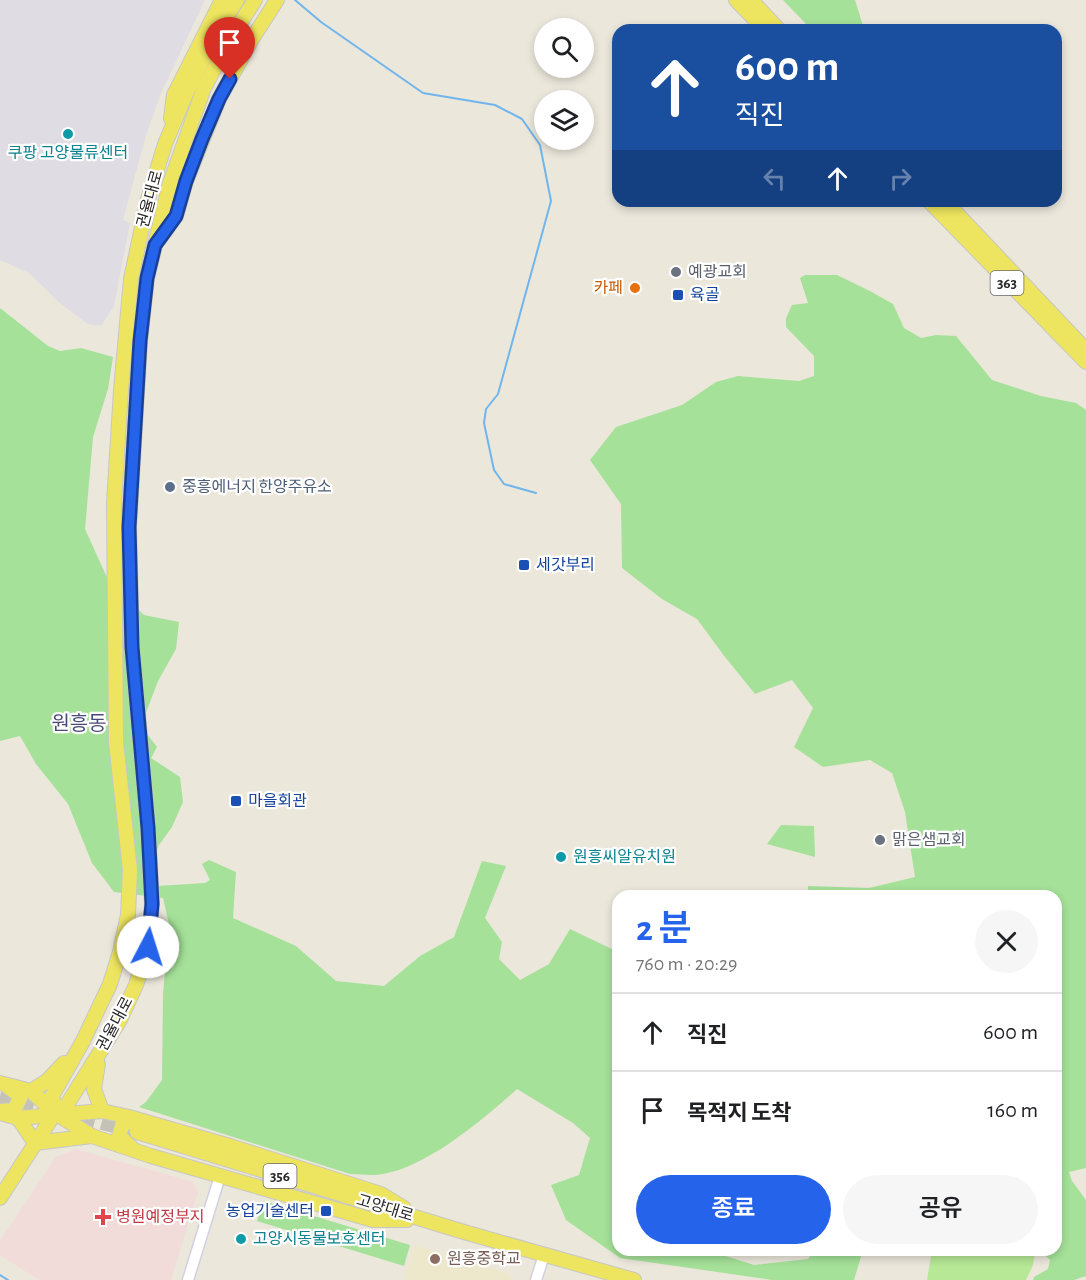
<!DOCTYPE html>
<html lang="ko">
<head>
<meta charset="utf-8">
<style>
	body { margin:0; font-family:"Alegreya Sans","Noto Sans KR",sans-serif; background:#f6f6f6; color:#202124; height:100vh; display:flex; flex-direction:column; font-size:22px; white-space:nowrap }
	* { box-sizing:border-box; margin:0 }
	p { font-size:20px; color:#757577 }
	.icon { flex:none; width:33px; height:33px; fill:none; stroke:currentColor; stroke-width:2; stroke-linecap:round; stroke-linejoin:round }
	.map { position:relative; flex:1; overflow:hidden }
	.drawer { position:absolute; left:612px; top:890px; width:450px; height:366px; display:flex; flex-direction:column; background:#fff; border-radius:18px; box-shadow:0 3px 9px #0003 }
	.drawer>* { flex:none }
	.banner { position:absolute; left:612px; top:24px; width:450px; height:183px; border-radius:18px; box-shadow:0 3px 9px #0003; background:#1a4fa0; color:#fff; overflow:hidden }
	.fabs { position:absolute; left:534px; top:18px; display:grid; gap:12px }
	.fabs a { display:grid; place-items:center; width:60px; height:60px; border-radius:50%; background:#fff; box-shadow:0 3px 9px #0003; font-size:30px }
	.pin { position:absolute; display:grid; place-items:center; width:51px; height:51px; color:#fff; margin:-62px -26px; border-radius:50% 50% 50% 0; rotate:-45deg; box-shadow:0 0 6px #0007 }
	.pin .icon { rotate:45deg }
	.me { position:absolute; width:66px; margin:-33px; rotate:5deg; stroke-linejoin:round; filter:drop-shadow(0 0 4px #0008) }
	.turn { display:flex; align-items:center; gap:21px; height:126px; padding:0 24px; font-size:27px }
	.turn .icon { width:78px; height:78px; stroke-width:2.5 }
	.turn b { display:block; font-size:42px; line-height:51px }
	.lanes { display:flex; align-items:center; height:57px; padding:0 24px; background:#0003; justify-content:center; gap:30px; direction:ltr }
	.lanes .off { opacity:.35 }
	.round { display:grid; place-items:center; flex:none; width:63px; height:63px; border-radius:32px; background:#f6f6f6 }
	.head { display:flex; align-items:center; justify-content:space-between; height:102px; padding:0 24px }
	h1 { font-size:36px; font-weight:600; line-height:45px; color:#2563eb }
	.button { display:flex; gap:12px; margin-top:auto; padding:12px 24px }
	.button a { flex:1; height:69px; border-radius:36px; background:#2563eb; color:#fff; font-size:24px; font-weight:600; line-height:69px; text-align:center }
	.button a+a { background:#f6f6f6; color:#202124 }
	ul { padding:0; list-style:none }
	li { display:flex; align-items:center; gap:18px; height:78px; padding:0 24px; border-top:2px solid #e0e0e0 }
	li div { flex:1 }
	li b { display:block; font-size:22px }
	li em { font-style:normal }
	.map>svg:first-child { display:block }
	.industrial { fill:#e0dce4 }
	.education { fill:#ede8cb }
	.medical { fill:#f2dcd9 }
	.green { fill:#a5e199 }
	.pitch { fill:#b6e895 }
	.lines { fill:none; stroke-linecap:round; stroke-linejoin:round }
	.stream { stroke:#70b5ec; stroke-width:2 }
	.primary-tunnel { stroke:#c4c1b7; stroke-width:14; stroke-dasharray:14 7; stroke-linecap:butt }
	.tertiary-casing { stroke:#d1d1e2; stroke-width:13 }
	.primary-casing { stroke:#c7c7c7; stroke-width:16 }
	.tertiary { stroke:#fff; stroke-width:10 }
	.primary { stroke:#ede55f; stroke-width:14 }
	.route-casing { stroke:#184099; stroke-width:15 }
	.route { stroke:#2563eb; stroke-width:10 }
	.culture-dot { fill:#0f9aa8; stroke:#fff; stroke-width:2 }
	.worship-dot { fill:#6b7280; stroke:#fff; stroke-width:2 }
	.food-dot { fill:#e8710a; stroke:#fff; stroke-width:2 }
	.transit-dot { fill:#1a4fb4; stroke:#fff; stroke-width:2 }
	.service-dot { fill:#5c6f8a; stroke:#fff; stroke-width:2 }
	.health-dot { fill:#e0444e; stroke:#fff; stroke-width:2 }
	.education-dot { fill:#8d6e63; stroke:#fff; stroke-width:2 }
	.labels { text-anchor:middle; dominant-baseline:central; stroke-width:4.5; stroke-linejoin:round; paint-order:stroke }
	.shield { fill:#fff; stroke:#696969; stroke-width:1.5 }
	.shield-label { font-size:15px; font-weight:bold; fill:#292929 }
	.culture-label { font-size:16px; fill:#0d838f; stroke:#fff; text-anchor:start }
	.street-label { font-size:16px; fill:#292929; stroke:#fff }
	.worship-label { font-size:16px; fill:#5b616d; stroke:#fff; text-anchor:start }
	.food-label { font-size:16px; fill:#c56008; stroke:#fff; text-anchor:end }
	.transit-label { font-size:16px; fill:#164399; stroke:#fff; text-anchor:start }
	.service-label { font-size:16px; fill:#4e5e75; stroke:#fff; text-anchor:start }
	.health-label { font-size:16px; fill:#be3a42; stroke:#fff; text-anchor:start }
	.education-label { font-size:16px; fill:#785e54; stroke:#fff; text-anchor:start }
	.quarter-label { font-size:20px; fill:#4b4b79; stroke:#fff }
</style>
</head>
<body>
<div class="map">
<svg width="1086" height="1280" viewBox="0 0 1086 1280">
	<rect width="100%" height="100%" fill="#ebe7db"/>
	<path class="industrial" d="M0 0H205L161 93 145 139 123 220 130 223 114 306 101 326 88 324 60 303 29 273 0 260Z"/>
	<path class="education" d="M414 1245 507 1273 514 1280H404Z"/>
	<path class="medical" d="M76 1149 193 1182 198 1192 171 1280H39L0 1255V1241L56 1157Z"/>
	<g class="green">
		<path d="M783 0H855L864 29 808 26Z"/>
		<path d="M805 275H837L870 291 893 304 904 328 921 338 936 335 956 336 992 380 1041 396 1076 403 1086 410V1168L1069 1172 1072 1181 1086 1200V1276L1074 1280H1033L1034 1277 1048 1269 1050 1260 1039 1250H1056V896L808 895V886L869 888 915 877 905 812 892 773 870 760 823 767 794 747 813 708 792 680 755 694 725 657 697 619 662 599 622 568 621 504 590 460 616 427 682 405 716 382 738 376 799 381 814 376V356L786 327V318L792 305 808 303 800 278Z"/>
		<path d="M0 308 48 346 60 351 81 348 113 357 108 389 93 437 85 529 109 582 144 615 179 622 176 649 158 681 141 726 157 747 151 758 180 777 183 802 172 827 159 845 149 868 157 886 205 883 210 880 202 864 209 860 236 872 233 918 296 946 336 981 384 986 420 956 454 937 482 861 506 866 485 918 502 942 499 959 520 980 549 964 570 929 618 952V1250H707L754 1265 808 1259 815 1250H863L854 1280H773L620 1258 566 1220 551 1185 579 1175 590 1138 573 1123 517 1089C484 1119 427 1167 383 1174 373 1176 361 1174 350 1174L139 1107 146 1102 162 1080 163 994 169 924 163 898 114 892 92 863 68 804 36 764 20 736 0 741Z"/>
		<path d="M781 825 814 826 815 857 767 844Z"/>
		<path d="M264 1201 410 1245 404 1266 257 1221Z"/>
	</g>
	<path class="pitch" d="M932 1250H1035L1033 1265 1026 1280H927Z"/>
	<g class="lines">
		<g class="stream">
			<path d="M295 0 321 22 423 93 495 105 522 119 540 145 551 201 498 394 486 409 484 423 494 470 504 484 536 493"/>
			<path d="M0 1275 8 1280"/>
		</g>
		<path class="primary-tunnel" d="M0 1096 137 1132"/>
		<defs>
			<g id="tertiary">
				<path d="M188 1280 220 1176"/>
				<path d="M536 1280 544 1255"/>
			</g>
			<g id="primary">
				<path d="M736 0 765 30"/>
				<path d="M751 0 779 30"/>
				<path d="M171 118 174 95 222 0"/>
				<path d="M929 201 1086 362"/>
				<path d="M945 201 1082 346"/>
				<path d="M160 238 176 216 186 181 219 99 252 39 277 0"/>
				<path d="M98 1064 94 1089 102 1111"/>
				<path d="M0 1083 31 1091 55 1113 92 1136 151 1156 373 1220H407"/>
				<path d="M31 1091 47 1081 64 1063"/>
				<path d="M0 1111 14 1110 21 1096 8 1087"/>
				<path d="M0 1113 18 1118 102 1111 129 1117 230 1146 381 1194 404 1208"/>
				<path d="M55 1113 52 1096 83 1041 110 984 120 952 128 915 130 870 116 742 114 503 121 390 131 279 148 199 165 144 186 94 216 33 237 0"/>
				<path d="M18 1118 35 1143 92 1136"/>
				<path d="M137 1132 464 1232 634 1280"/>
				<path d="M131 1147 119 1136 123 1123 139 1122"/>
				<path d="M0 1198 55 1113 68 1103 120 1020 136 985 148 947 152 904 148 828 132 647 129 527 140 341 147 278 170 183 204 88 230 39 255 0"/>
			</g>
		</defs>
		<use href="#tertiary" class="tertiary-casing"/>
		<use href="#primary" class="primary-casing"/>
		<use href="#tertiary" class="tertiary"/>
		<use href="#primary" class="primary"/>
	</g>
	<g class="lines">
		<defs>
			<path id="route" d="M148 947 152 904 148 828 132 647 129 527 140 341 147 278 155 245 176 216 186 181 202 139 219 99 230 79"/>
		</defs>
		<use href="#route" class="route-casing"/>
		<use href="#route" class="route"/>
	</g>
	<g class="culture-dot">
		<circle cx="68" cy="134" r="6"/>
		<circle cx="561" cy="857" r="6"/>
		<circle cx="241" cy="1239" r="6"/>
	</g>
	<g class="worship-dot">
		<circle cx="676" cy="272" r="6"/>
		<circle cx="880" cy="840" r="6"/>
	</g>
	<circle class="food-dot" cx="635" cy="288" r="6"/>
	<g class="transit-dot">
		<rect x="672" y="289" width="12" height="12" rx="3"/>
		<rect x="518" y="559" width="12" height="12" rx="3"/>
		<rect x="230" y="795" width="12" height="12" rx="3"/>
		<rect x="320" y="1205" width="12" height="12" rx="3"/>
	</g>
	<circle class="service-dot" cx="170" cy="487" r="6"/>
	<path class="health-dot" d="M100 1208h6v6h6v6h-6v6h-6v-6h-6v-6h6z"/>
	<circle class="education-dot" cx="435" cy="1259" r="6"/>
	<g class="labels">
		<g class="shield">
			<rect x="990.5" y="271" width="33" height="24" rx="4.5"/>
			<rect x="263.5" y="1164" width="33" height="24" rx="4.5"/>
		</g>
		<g class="shield-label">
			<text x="1007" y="283">363</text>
			<text x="280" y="1176">356</text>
		</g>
		<g class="culture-label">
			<text x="68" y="153" text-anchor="middle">쿠팡 고양물류센터</text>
			<text x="573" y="857">원흥씨알유치원</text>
			<text x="253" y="1239">고양시동물보호센터</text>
		</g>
		<g class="street-label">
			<text transform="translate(150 199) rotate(-75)">권율대로</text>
			<text transform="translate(115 1024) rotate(-62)">권율대로</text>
			<text transform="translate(385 1208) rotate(17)">고양대로</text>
		</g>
		<g class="worship-label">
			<text x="688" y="272">예광교회</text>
			<text x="892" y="840">맑은샘교회</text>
		</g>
		<g class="food-label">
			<text x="623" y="288">카페</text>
		</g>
		<g class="transit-label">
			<text x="690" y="295">육골</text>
			<text x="536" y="565">세갓부리</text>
			<text x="248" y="801">마을회관</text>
			<text x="314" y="1211" text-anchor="end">농업기술센터</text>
		</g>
		<g class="service-label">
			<text x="182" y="487">중흥에너지 한양주유소</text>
		</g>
		<g class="health-label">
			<text x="116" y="1217">병원예정부지</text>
		</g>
		<g class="education-label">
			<text x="447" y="1259">원흥중학교</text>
		</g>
		<g class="quarter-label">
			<text x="79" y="724">원흥동</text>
		</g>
	</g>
</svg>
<div class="fabs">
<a><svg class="icon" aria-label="search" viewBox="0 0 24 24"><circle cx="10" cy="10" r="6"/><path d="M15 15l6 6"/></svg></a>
<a><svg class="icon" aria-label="layers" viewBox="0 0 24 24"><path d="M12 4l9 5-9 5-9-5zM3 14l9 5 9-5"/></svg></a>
</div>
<div class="pin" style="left:230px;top:79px;background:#d93025"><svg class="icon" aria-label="arrive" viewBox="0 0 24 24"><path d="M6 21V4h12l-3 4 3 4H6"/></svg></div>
<svg class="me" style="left:148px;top:947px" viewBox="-20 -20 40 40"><circle r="19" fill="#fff"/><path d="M0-13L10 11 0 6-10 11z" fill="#2563eb"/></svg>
<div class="banner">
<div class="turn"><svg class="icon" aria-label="ahead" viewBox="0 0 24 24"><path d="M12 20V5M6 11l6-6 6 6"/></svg><div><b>600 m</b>직진</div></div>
<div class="lanes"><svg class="icon off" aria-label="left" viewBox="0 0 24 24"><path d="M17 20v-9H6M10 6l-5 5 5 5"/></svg><svg class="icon" aria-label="ahead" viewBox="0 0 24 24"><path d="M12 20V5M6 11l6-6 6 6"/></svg><svg class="icon off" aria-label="right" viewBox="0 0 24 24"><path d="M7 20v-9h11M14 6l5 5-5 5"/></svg></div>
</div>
<section class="drawer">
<div class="head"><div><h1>2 분</h1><p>760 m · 20:29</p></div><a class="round"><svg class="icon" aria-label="close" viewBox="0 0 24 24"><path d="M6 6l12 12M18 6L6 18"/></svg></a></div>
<ul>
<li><svg class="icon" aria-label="ahead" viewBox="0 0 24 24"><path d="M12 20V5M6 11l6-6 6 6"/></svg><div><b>직진</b></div><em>600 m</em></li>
<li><svg class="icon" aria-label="arrive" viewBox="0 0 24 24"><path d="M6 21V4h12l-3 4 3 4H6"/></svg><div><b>목적지 도착</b></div><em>160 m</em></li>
</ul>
<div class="button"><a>종료</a><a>공유</a></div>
</section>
</div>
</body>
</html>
